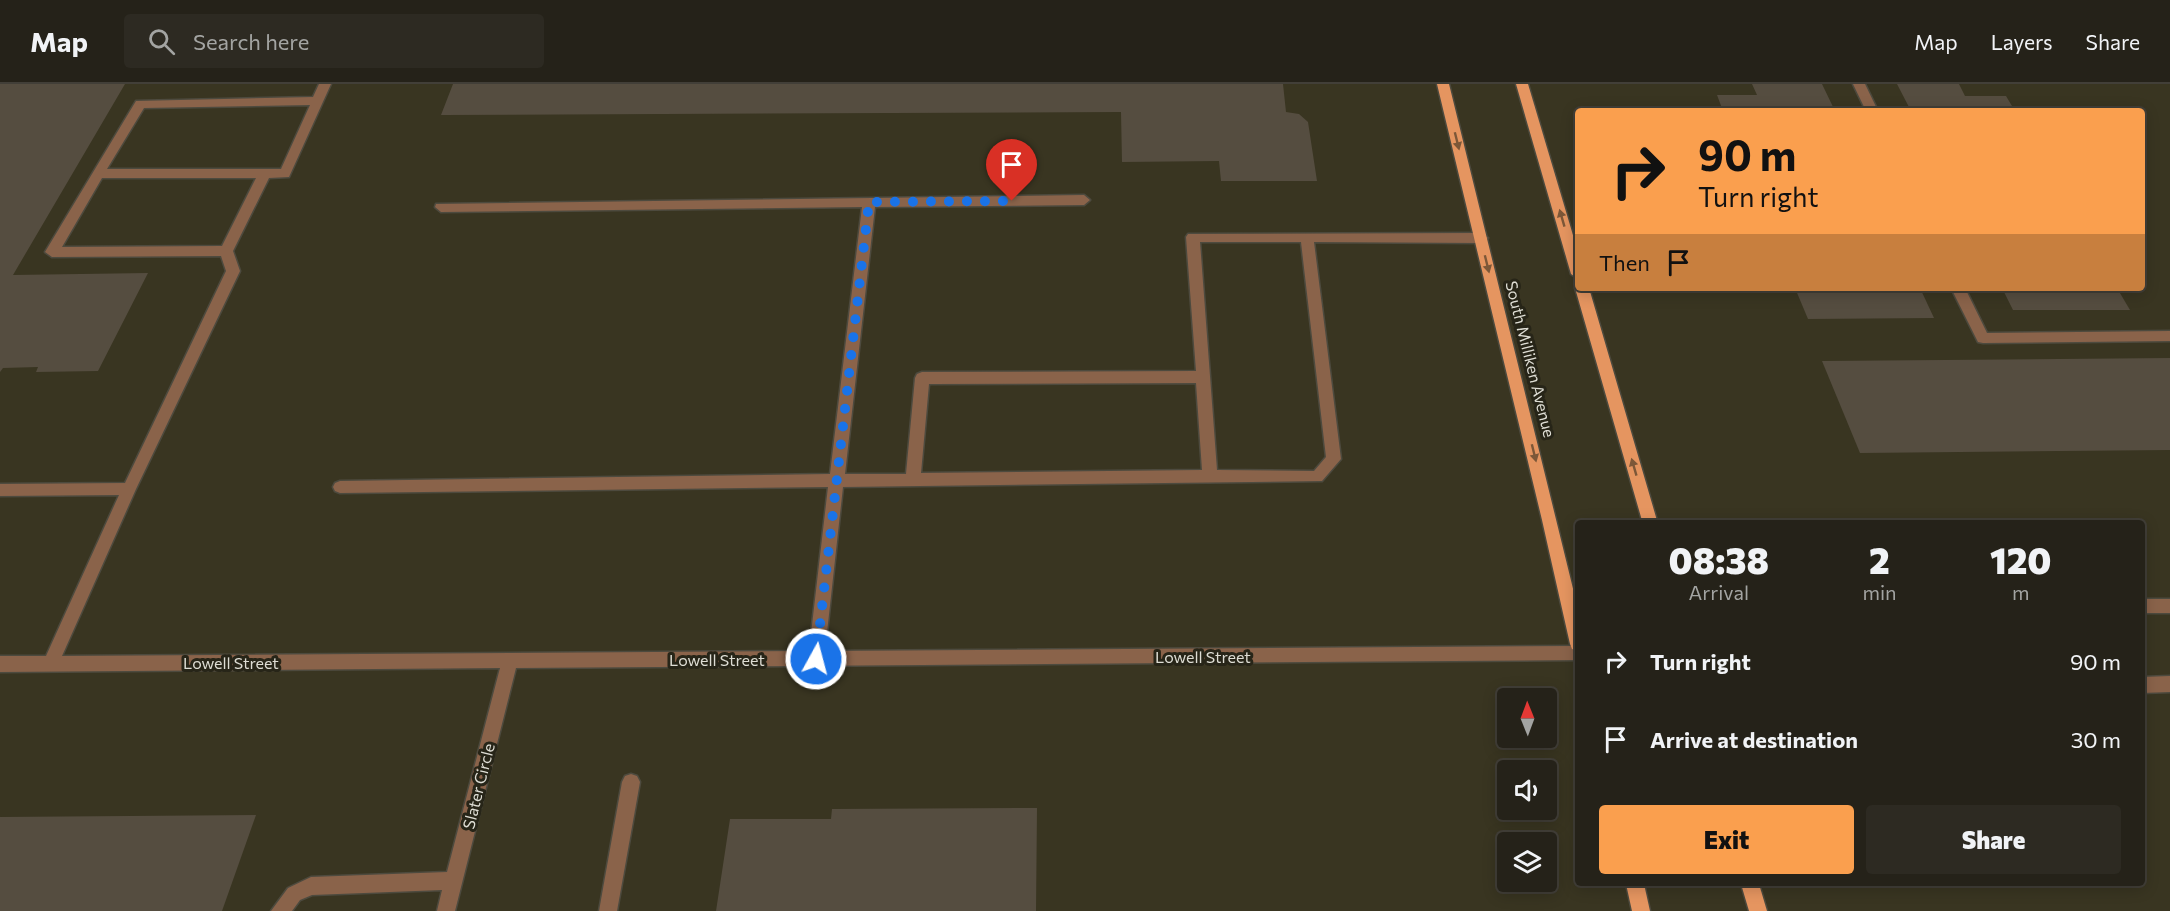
<!DOCTYPE html>
<html lang="en">
<head>
<meta charset="utf-8">
<style>
	body { margin:0; font-family:Commissioner,sans-serif; background:#2d2a22; color:#f1f3f6; height:100vh; display:flex; flex-direction:column; font-size:22px; white-space:nowrap }
	* { box-sizing:border-box; margin:0 }
	p { font-size:20px; color:#a3a4a2 }
	.icon { flex:none; width:33px; height:33px; fill:none; stroke:currentColor; stroke-width:2; stroke-linecap:round; stroke-linejoin:round }
	.map { position:relative; flex:1; overflow:hidden }
	.sheet { position:absolute; left:1575px; top:436px; width:570px; height:366px; display:flex; flex-direction:column; background:#252219; border-radius:6px; box-shadow:0 3px 15px #0003,0 0 0 2px #423f38 }
	.sheet>* { flex:none }
	.banner { position:absolute; left:1575px; top:24px; width:570px; height:183px; border-radius:6px; box-shadow:0 3px 15px #0003,0 0 0 2px #423f38; background:#fa9f4e; color:#111; overflow:hidden }
	.needle { width:39px; rotate:359deg }
	.tools { position:absolute; left:1497px; top:604px; display:grid; gap:12px }
	.tools a { display:grid; place-items:center; width:60px; height:60px; border-radius:6px; background:#252219; box-shadow:0 3px 15px #0003,0 0 0 2px #423f38; font-size:30px }
	.pin { position:absolute; display:grid; place-items:center; width:51px; height:51px; color:#fff; margin:-62px -26px; border-radius:50% 50% 50% 0; rotate:-45deg; box-shadow:0 0 6px #0007 }
	.pin .icon { rotate:45deg }
	.me { position:absolute; width:66px; margin:-33px; rotate:7deg; stroke-linejoin:round; filter:drop-shadow(0 0 4px #0008) }
	.turn { display:flex; align-items:center; gap:21px; height:126px; padding:0 24px; font-size:27px }
	.turn .icon { width:78px; height:78px; stroke-width:2.5 }
	.turn b { display:block; font-size:42px; line-height:51px }
	.then { display:flex; align-items:center; height:57px; padding:0 24px; background:#0003; gap:12px; font-size:22px }
	.eta { display:flex; justify-content:space-evenly; align-items:center; height:102px; text-align:center }
	.eta b { font-size:36px; font-weight:800; line-height:42px }
	.button { display:flex; gap:12px; margin-top:auto; padding:12px 24px }
	.button a { flex:1; height:69px; border-radius:6px; background:#fa9f4e; color:#111; font-size:24px; font-weight:800; line-height:69px; text-align:center }
	.button a+a { background:#2d2a22; color:#f1f3f6 }
	ul { padding:0; list-style:none }
	li { display:flex; align-items:center; gap:18px; height:78px; padding:0 24px }
	li div { flex:1 }
	li b { display:block; font-size:22px }
	li em { font-style:normal }
	header { display:flex; align-items:center; gap:36px; box-sizing:border-box; height:84px; padding:0 30px; background:#252219; border-bottom:2px solid #423f38 }
	header strong { font-size:28px }
	nav { display:flex; gap:33px; margin-inline-start:auto; font-size:21px }
	.search { width:420px; height:54px; background:#2d2a22; display:flex; align-items:center; gap:15px; box-sizing:border-box; padding:0 21px; border-radius:6px; color:#a3a4a2; font-size:22px }
	.map>svg:first-child { display:block }
	.built { fill:#393521; fill-rule:evenodd }
	.building { fill:#554d40 }
	.lines { fill:none; stroke-linecap:round; stroke-linejoin:round }
	.minor-casing { stroke:#4d4a3e; stroke-width:3 }
	.major-casing { stroke:#4d4a3e; stroke-width:3 }
	.minor { fill:#8a634a; fill-rule:evenodd }
	.major { fill:#e59560; fill-rule:evenodd }
	.oneway { fill:#7c5738 }
	.route { stroke:#1a73e8; stroke-width:10; stroke-dasharray:0 18 }
	.labels { text-anchor:middle; dominant-baseline:central; stroke-width:6; stroke-linejoin:round; paint-order:stroke }
	.street-label { font-size:16px; fill:#deddd4; stroke:#272518 }
</style>
</head>
<body>
<header>
<strong>Map</strong>
<div class="search"><svg class="icon" aria-label="search" viewBox="0 0 24 24"><circle cx="10" cy="10" r="6"/><path d="M15 15l6 6"/></svg>Search here</div>
<nav><a>Map</a><a>Layers</a><a>Share</a></nav>
</header>
<div class="map">
<svg width="2170" height="827" viewBox="0 0 2170 827">
	<rect width="100%" height="100%" fill="#312e21"/>
	<path class="built" d="M0 0H2170V827H0ZM1578 27H2142V204H1578ZM1578 440H2142V800H1578ZM1508 615H1546V654H1508ZM1508 687H1546V726H1508ZM1508 759H1546V798H1508Z"/>
	<g class="building">
		<path d="M0 0H125L13 191 148 189 98 287 36 288 38 283 3 284 0 288Z"/>
		<path d="M453 0H1283L1286 28 1299 30 1308 38 1317 97H1221L1219 77 1122 78 1121 28 441 31Z"/>
		<path d="M1752 0H1822L1835 27H1723L1717 11H1757Z"/>
		<path d="M1897 0H1959L1965 12H2006L2015 27H1911Z"/>
		<path d="M1795 204H1920L1934 234 1808 235Z"/>
		<path d="M2002 204H2117L2130 226H2013Z"/>
		<path d="M2170 274V366L1860 369 1822 277Z"/>
		<path d="M1037 724 1036 827H716L730 735H831L832 725Z"/>
		<path d="M256 731 222 827H0V733Z"/>
	</g>
	<g class="lines">
		<defs>
			<g id="minor">
				<path d="M319 0H331L289 93 269 94 233 167 240 187 136 405 62 572 809 567 828 403 340 409 335 407 333 403 335 399 340 397 830 390 862 123 441 128 435 123 436 120 1084 111 1090 116 1084 121 875 123 845 390H906L915 294 917 290 922 288 1196 287 1186 153 1188 150 1481 149 1488 154 1481 159 1314 158 1341 375 1322 397 843 403 825 567 1578 562V576L516 584 455 827H437L442 806 312 811 300 816 292 827H271L288 804 311 793 447 788 500 584 0 588V572H46L119 411 0 412V400L125 399 226 187 221 172 52 173 45 168 136 17 313 13ZM310 21 281 85H107L144 24ZM102 94H256L222 162 62 163ZM1200 158H1301L1326 373 1314 387 1217 386ZM1196 299 1202 386 921 389 929 300Z"/>
				<path d="M1853 0H1865L1878 27H1866Z"/>
				<path d="M1951 204H1965L1987 249 2170 247V257L1983 259 1978 258Z"/>
				<rect x="2142" y="515" width="28" height="14"/>
				<path d="M2170 592V608L2142 609V593Z"/>
				<path d="M631 690 637 692 640 698 617 827H599L622 698 625 692Z"/>
			</g>
			<g id="major">
				<path d="M1437 0H1449L1578 525V567L1572 565 1570 560 1542 436Z"/>
				<path d="M1516 0H1528L1578 168V195L1571 190Z"/>
				<path d="M1578 200V204H1589L1658 440H1643L1575 204Z"/>
				<path d="M1626 800H1644L1650 827H1632Z"/>
				<path d="M1741 800H1759L1767 827H1749Z"/>
			</g>
		</defs>
		<use href="#minor" class="minor-casing"/>
		<use href="#major" class="major-casing"/>
		<use href="#minor" class="minor"/>
		<use href="#major" class="major"/>
	</g>
	<defs><path id="oneway-solid" d="M-6-.8H1V-3.2L6.5 0L1 3.2V.8H-6Z" transform="scale(1.5)"/></defs>
	<g class="oneway">
		<use href="#oneway-solid" transform="translate(1457 57) rotate(76)"/>
		<use href="#oneway-solid" transform="translate(1562 134) rotate(-106)"/>
		<use href="#oneway-solid" transform="translate(1487 180) rotate(76)"/>
		<use href="#oneway-solid" transform="translate(1534 369) rotate(76)"/>
		<use href="#oneway-solid" transform="translate(1634 383) rotate(-106)"/>
	</g>
	<g class="lines">
		<path class="route" d="M816 575 869 118 1012 117"/>
	</g>
	<g class="labels">
		<g class="street-label">
			<text transform="translate(1531 275) rotate(76)">South Milliken Avenue</text>
			<text x="1203" y="572">Lowell Street</text>
			<text x="717" y="575">Lowell Street</text>
			<text x="231" y="578">Lowell Street</text>
			<text transform="translate(478 702) rotate(-76)">Slater Circle</text>
		</g>
	</g>
</svg>
<div class="tools">
<a><svg class="needle" viewBox="-14 -14 28 28"><path d="M0-13l5 13h-10z" fill="#e53935"/><path d="M0 13l5-13h-10z" fill="#a3a4a2"/></svg></a>
<a><svg class="icon" aria-label="sound" viewBox="0 0 24 24"><path d="M4 9h4l5-4v14l-5-4H4zM17 9q2 3 0 6"/></svg></a>
<a><svg class="icon" aria-label="layers" viewBox="0 0 24 24"><path d="M12 4l9 5-9 5-9-5zM3 14l9 5 9-5"/></svg></a>
</div>
<div class="pin" style="left:1012px;top:117px;background:#d93025"><svg class="icon" aria-label="arrive" viewBox="0 0 24 24"><path d="M6 21V4h12l-3 4 3 4H6"/></svg></div>
<svg class="me" style="left:816px;top:575px" viewBox="-20 -20 40 40"><circle r="17" fill="#1a73e8" stroke="#fff" stroke-width="3"/><path d="M0-11L8 9 0 5-8 9z" fill="#fff"/></svg>
<div class="banner">
<div class="turn"><svg class="icon" aria-label="right" viewBox="0 0 24 24"><path d="M7 20v-9h11M14 6l5 5-5 5"/></svg><div><b>90 m</b>Turn right</div></div>
<div class="then">Then<svg class="icon" aria-label="arrive" viewBox="0 0 24 24"><path d="M6 21V4h12l-3 4 3 4H6"/></svg></div>
</div>
<section class="sheet">
<div class="eta">
<div><b>08:38</b><p>Arrival</p></div>
<div><b>2</b><p>min</p></div>
<div><b>120</b><p>m</p></div>
</div>
<ul>
<li><svg class="icon" aria-label="right" viewBox="0 0 24 24"><path d="M7 20v-9h11M14 6l5 5-5 5"/></svg><div><b>Turn right</b></div><em>90 m</em></li>
<li><svg class="icon" aria-label="arrive" viewBox="0 0 24 24"><path d="M6 21V4h12l-3 4 3 4H6"/></svg><div><b>Arrive at destination</b></div><em>30 m</em></li>
</ul>
<div class="button"><a>Exit</a><a>Share</a></div>
</section>
</div>
</body>
</html>
